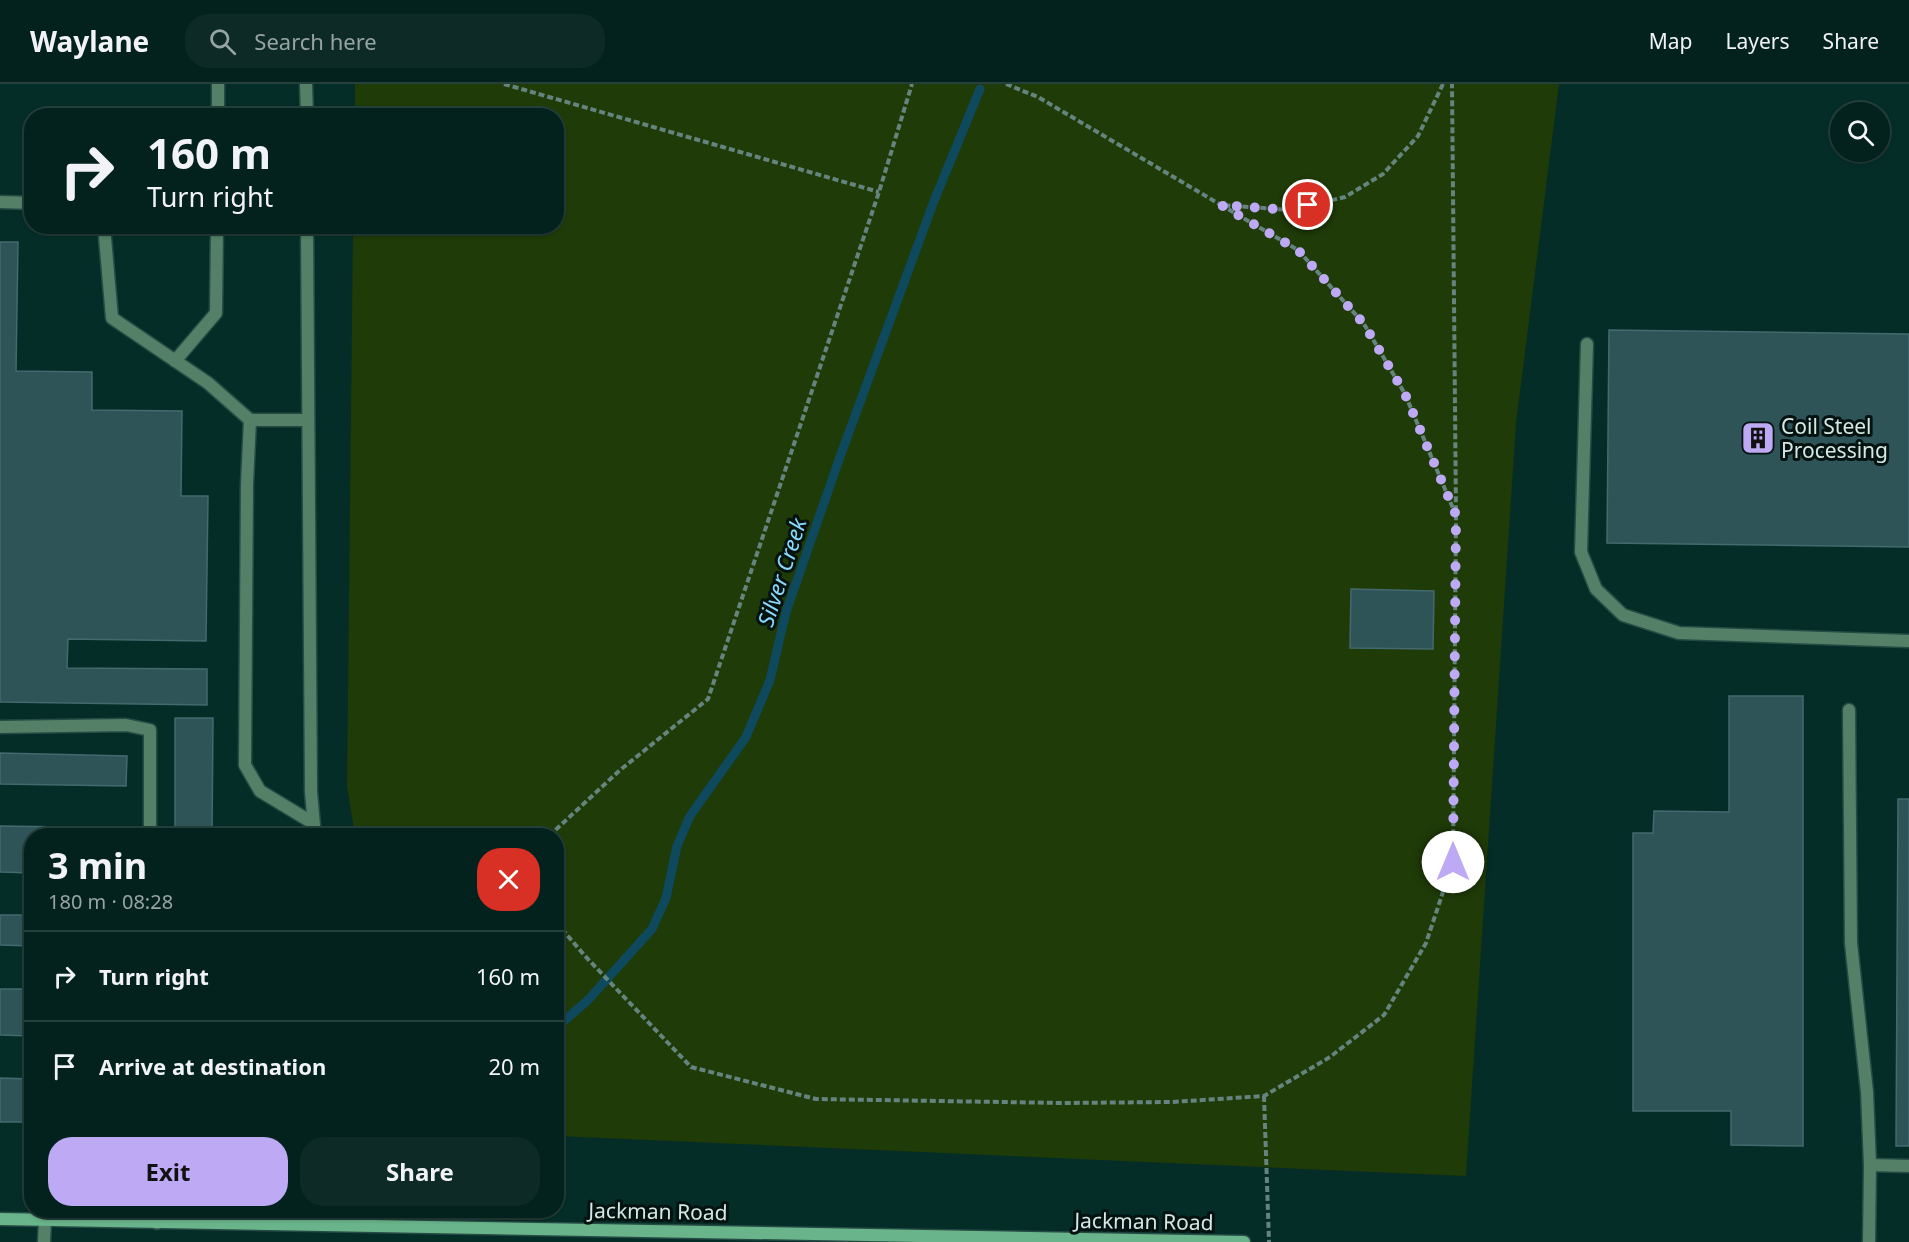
<!DOCTYPE html>
<html lang="en">
<head>
<meta charset="utf-8">
<style>
	body { margin:0; font-family:"Noto Sans",sans-serif; background:#0d2a26; color:#f1f3f6; height:100vh; display:flex; flex-direction:column; font-size:22px; white-space:nowrap }
	* { box-sizing:border-box; margin:0 }
	p { font-size:20px; color:#97a4a4 }
	.icon { flex:none; width:33px; height:33px; fill:none; stroke:currentColor; stroke-width:2; stroke-linecap:round; stroke-linejoin:round }
	.map { position:relative; flex:1; overflow:hidden }
	.details { position:absolute; left:24px; top:744px; width:540px; height:390px; display:flex; flex-direction:column; background:#04221d; border-radius:24px; box-shadow:0 2px 4px #0004,0 0 0 2px #253f3b }
	.details>* { flex:none }
	.banner { position:absolute; left:24px; top:24px; width:540px; height:126px; border-radius:24px; box-shadow:0 2px 4px #0004,0 0 0 2px #253f3b; background:#04221d; color:#f1f3f6; overflow:hidden }
	.tools { position:absolute; left:1830px; top:18px; display:grid; gap:12px }
	.tools a { display:grid; place-items:center; width:60px; height:60px; border-radius:50%; background:#04221d; box-shadow:0 2px 4px #0004,0 0 0 2px #253f3b; font-size:30px }
	.pin { position:absolute; display:grid; place-items:center; width:51px; height:51px; color:#fff; margin:-26px; border:3px solid #fff; border-radius:50%; box-shadow:0 2px 6px #0007 }
	.me { position:absolute; width:66px; margin:-33px; rotate:0deg; stroke-linejoin:round; filter:drop-shadow(0 0 4px #0008) }
	.turn { display:flex; align-items:center; gap:21px; height:126px; padding:0 24px; font-size:27px }
	.turn .icon { width:78px; height:78px; stroke-width:2.5 }
	.turn b { display:block; font-size:42px; line-height:51px }
	.round { display:grid; place-items:center; flex:none; width:63px; height:63px; border-radius:24px; background:#0d2a26 }
	.overview { display:flex; align-items:center; justify-content:space-between; height:102px; padding:0 24px }
	h1 { font-size:36px; font-weight:700; line-height:45px }
	.cta { display:flex; gap:12px; margin-top:auto; padding:12px 24px }
	.cta a { flex:1; height:69px; border-radius:24px; background:#bea9f4; color:#111; font-size:24px; font-weight:700; line-height:69px; text-align:center }
	.cta a+a { background:#0d2a26; color:#f1f3f6 }
	ul { padding:0; list-style:none }
	li { display:flex; align-items:center; gap:18px; height:90px; padding:0 24px; border-top:2px solid #253f3b }
	li div { flex:1 }
	li b { display:block; font-size:22px }
	li em { font-style:normal }
	header { display:flex; align-items:center; gap:36px; box-sizing:border-box; height:84px; padding:0 30px; background:#04221d; border-bottom:2px solid #253f3b }
	header strong { font-size:28px }
	nav { display:flex; gap:33px; margin-inline-start:auto; font-size:21px }
	.search { width:420px; height:54px; background:#0d2a26; display:flex; align-items:center; gap:15px; box-sizing:border-box; padding:0 21px; border-radius:24px; color:#97a4a4; font-size:22px }
	.map>svg:first-child { display:block }
	.green { fill:#1f3b08 }
	.lines { fill:none; stroke-linecap:round; stroke-linejoin:round }
	.stream { stroke:#0e495e; stroke-width:9 }
	.building { fill:#2e5458; stroke:#436a6e; stroke-width:1.5 }
	.service-casing { stroke:#264b45; stroke-width:15 }
	.minor-casing { stroke:#264b45; stroke-width:15 }
	.secondary-casing { stroke:#264b45; stroke-width:15 }
	.path { stroke:#65847f; stroke-width:4; stroke-dasharray:6 3; stroke-linecap:butt }
	.service { stroke:#538066; stroke-width:12 }
	.minor { stroke:#538066; stroke-width:12 }
	.secondary { stroke:#69b48a; stroke-width:12 }
	.route { stroke:#bea9f4; stroke-width:10; stroke-dasharray:0 18 }
	.labels { text-anchor:middle; dominant-baseline:central; stroke-width:6; stroke-linejoin:round; paint-order:stroke }
	.poi-label { font-size:21px; fill:#d4e8e4; stroke:#041210; text-anchor:start }
	.street-label { font-size:21px; fill:#d4e8e4; stroke:#041210 }
	.water-label { font-size:22px; font-style:italic; fill:#8ad9fb; stroke:#041210 }
</style>
</head>
<body>
<header>
<strong>Waylane</strong>
<div class="search"><svg class="icon" aria-label="search" viewBox="0 0 24 24"><circle cx="10" cy="10" r="6"/><path d="M15 15l6 6"/></svg>Search here</div>
<nav><a>Map</a><a>Layers</a><a>Share</a></nav>
</header>
<div class="map">
<svg width="1909" height="1158" viewBox="0 0 1909 1158">
	<rect width="100%" height="100%" fill="#052d27"/>
	<path class="green" d="M355 0H1559L1516 339 1466 1092 557 1052 556 752 355 751 347 702 353 143 556 142V32L355 31Z"/>
	<g class="lines">
		<path class="stream" d="M556 944 588 916 652 845 666 814 677 762 690 732 746 653 770 596 786 528 841 370 934 117 980 5"/>
	</g>
	<g class="building">
		<path d="M0 158H18L16 287 92 288V326L182 327 181 412H208L206 557 68 555 67 584 207 585V621L0 618Z"/>
		<path d="M1609 246 1909 250V463L1607 459Z"/>
		<path d="M1351 505 1434 507 1433 565 1350 564Z"/>
		<path d="M1729 612H1803V1062L1731 1061V1027H1633V749H1653L1654 727 1729 728Z"/>
		<path d="M175 634H213L212 752H175Z"/>
		<path d="M0 669 127 672 126 702 0 700Z"/>
		<path d="M1898 715H1909V1062H1896Z"/>
		<path d="M0 742 127 744V752H32V789L0 788Z"/>
		<path d="M0 831H32V862L0 861Z"/>
		<path d="M0 905H32V952L0 951Z"/>
		<path d="M0 994 32 995V1038H0Z"/>
	</g>
	<g class="lines">
		<defs>
			<g id="service">
				<path d="M306 0 307 32"/>
				<path d="M218 32V0"/>
				<path d="M0 118 32 119"/>
				<path d="M104 142 112 234 208 299 250 336"/>
				<path d="M307 142 311 708 315 752"/>
				<path d="M1587 260 1581 468 1596 505 1623 531 1679 549 1909 557"/>
				<path d="M175 277 216 229 217 142"/>
				<path d="M308 336H250L247 400 245 681 260 707 313 739"/>
				<path d="M1849 626 1851 859 1867 1008 1870 1081"/>
				<path d="M0 643 126 641 150 646V752"/>
				<path d="M369 1126 371 1141"/>
				<path d="M157 1139V1126"/>
				<path d="M1869 1158 1870 1081 1909 1082"/>
			</g>
			<path id="minor" d="M44 1158 45 1136"/>
			<path id="secondary" d="M0 1135 1244 1158"/>
		</defs>
		<use href="#service" class="service-casing"/>
		<use href="#minor" class="minor-casing"/>
		<use href="#secondary" class="secondary-casing"/>
		<g class="path">
			<path d="M504 0 879 108"/>
			<path d="M1006 0 1038 13 1221 121"/>
			<path d="M1443 0 1418 52 1383 90 1345 113 1290 126 1221 121 1298 166 1364 240 1405 310 1455 429"/>
			<path d="M549 752 619 687 708 615 879 108 912 0"/>
			<path d="M556 838 585 872 691 983 816 1015 1063 1019 1172 1018 1264 1012 1330 973 1384 931 1426 859 1453 778 1456 431 1452 0"/>
			<path d="M1264 1012 1269 1158"/>
		</g>
		<use href="#service" class="service"/>
		<use href="#minor" class="minor"/>
		<use href="#secondary" class="secondary"/>
	</g>
	<g class="lines">
		<path class="route" d="M1308 121 1290 126 1221 121 1298 166 1364 240 1405 310 1456 431 1453 778"/>
	</g>
	<defs>
		<symbol id="building-square" viewBox="-11 -11 22 22"><rect x="-9" y="-9" width="18" height="18" rx="4" fill="#bea9f4" stroke="#041210"/><path d="M-4-6H4V6H1V3H-1V6H-4ZM-2.5-4.3h1.7v1.8h-1.7ZM.8-4.3h1.7v1.8H.8ZM-2.5-1h1.7V.8h-1.7ZM.8-1h1.7V.8H.8Z" fill="#111"/></symbol>
	</defs>
	<g fill-rule="evenodd">
		<use href="#building-square" x="1739" y="335" width="38" height="38"/>
	</g>
	<g class="labels">
		<g class="poi-label">
			<text x="1781" y="342">Coil Steel<tspan x="1781" dy="24">Processing</tspan></text>
		</g>
		<g class="street-label">
			<text transform="translate(658 1127) rotate(1)">Jackman Road</text>
			<text transform="translate(1144 1137) rotate(1)">Jackman Road</text>
		</g>
		<g class="water-label">
			<text transform="translate(781 488) rotate(-72)">Silver Creek</text>
		</g>
	</g>
</svg>
<div class="tools">
<a><svg class="icon" aria-label="search" viewBox="0 0 24 24"><circle cx="10" cy="10" r="6"/><path d="M15 15l6 6"/></svg></a>
</div>
<div class="pin" style="left:1308px;top:121px;background:#d93025"><svg class="icon" aria-label="arrive" viewBox="0 0 24 24"><path d="M6 21V4h12l-3 4 3 4H6"/></svg></div>
<svg class="me" style="left:1453px;top:778px" viewBox="-20 -20 40 40"><circle r="19" fill="#fff"/><path d="M0-13L10 11 0 6-10 11z" fill="#bea9f4"/></svg>
<div class="banner">
<div class="turn"><svg class="icon" aria-label="right" viewBox="0 0 24 24"><path d="M7 20v-9h11M14 6l5 5-5 5"/></svg><div><b>160 m</b>Turn right</div></div>
</div>
<section class="details">
<div class="overview"><div><h1>3 min</h1><p>180 m · 08:28</p></div><a class="round" style="background:#d93025;color:#fff"><svg class="icon" aria-label="close" viewBox="0 0 24 24"><path d="M6 6l12 12M18 6L6 18"/></svg></a></div>
<ul>
<li><svg class="icon" aria-label="right" viewBox="0 0 24 24"><path d="M7 20v-9h11M14 6l5 5-5 5"/></svg><div><b>Turn right</b></div><em>160 m</em></li>
<li><svg class="icon" aria-label="arrive" viewBox="0 0 24 24"><path d="M6 21V4h12l-3 4 3 4H6"/></svg><div><b>Arrive at destination</b></div><em>20 m</em></li>
</ul>
<div class="cta"><a>Exit</a><a>Share</a></div>
</section>
</div>
</body>
</html>
